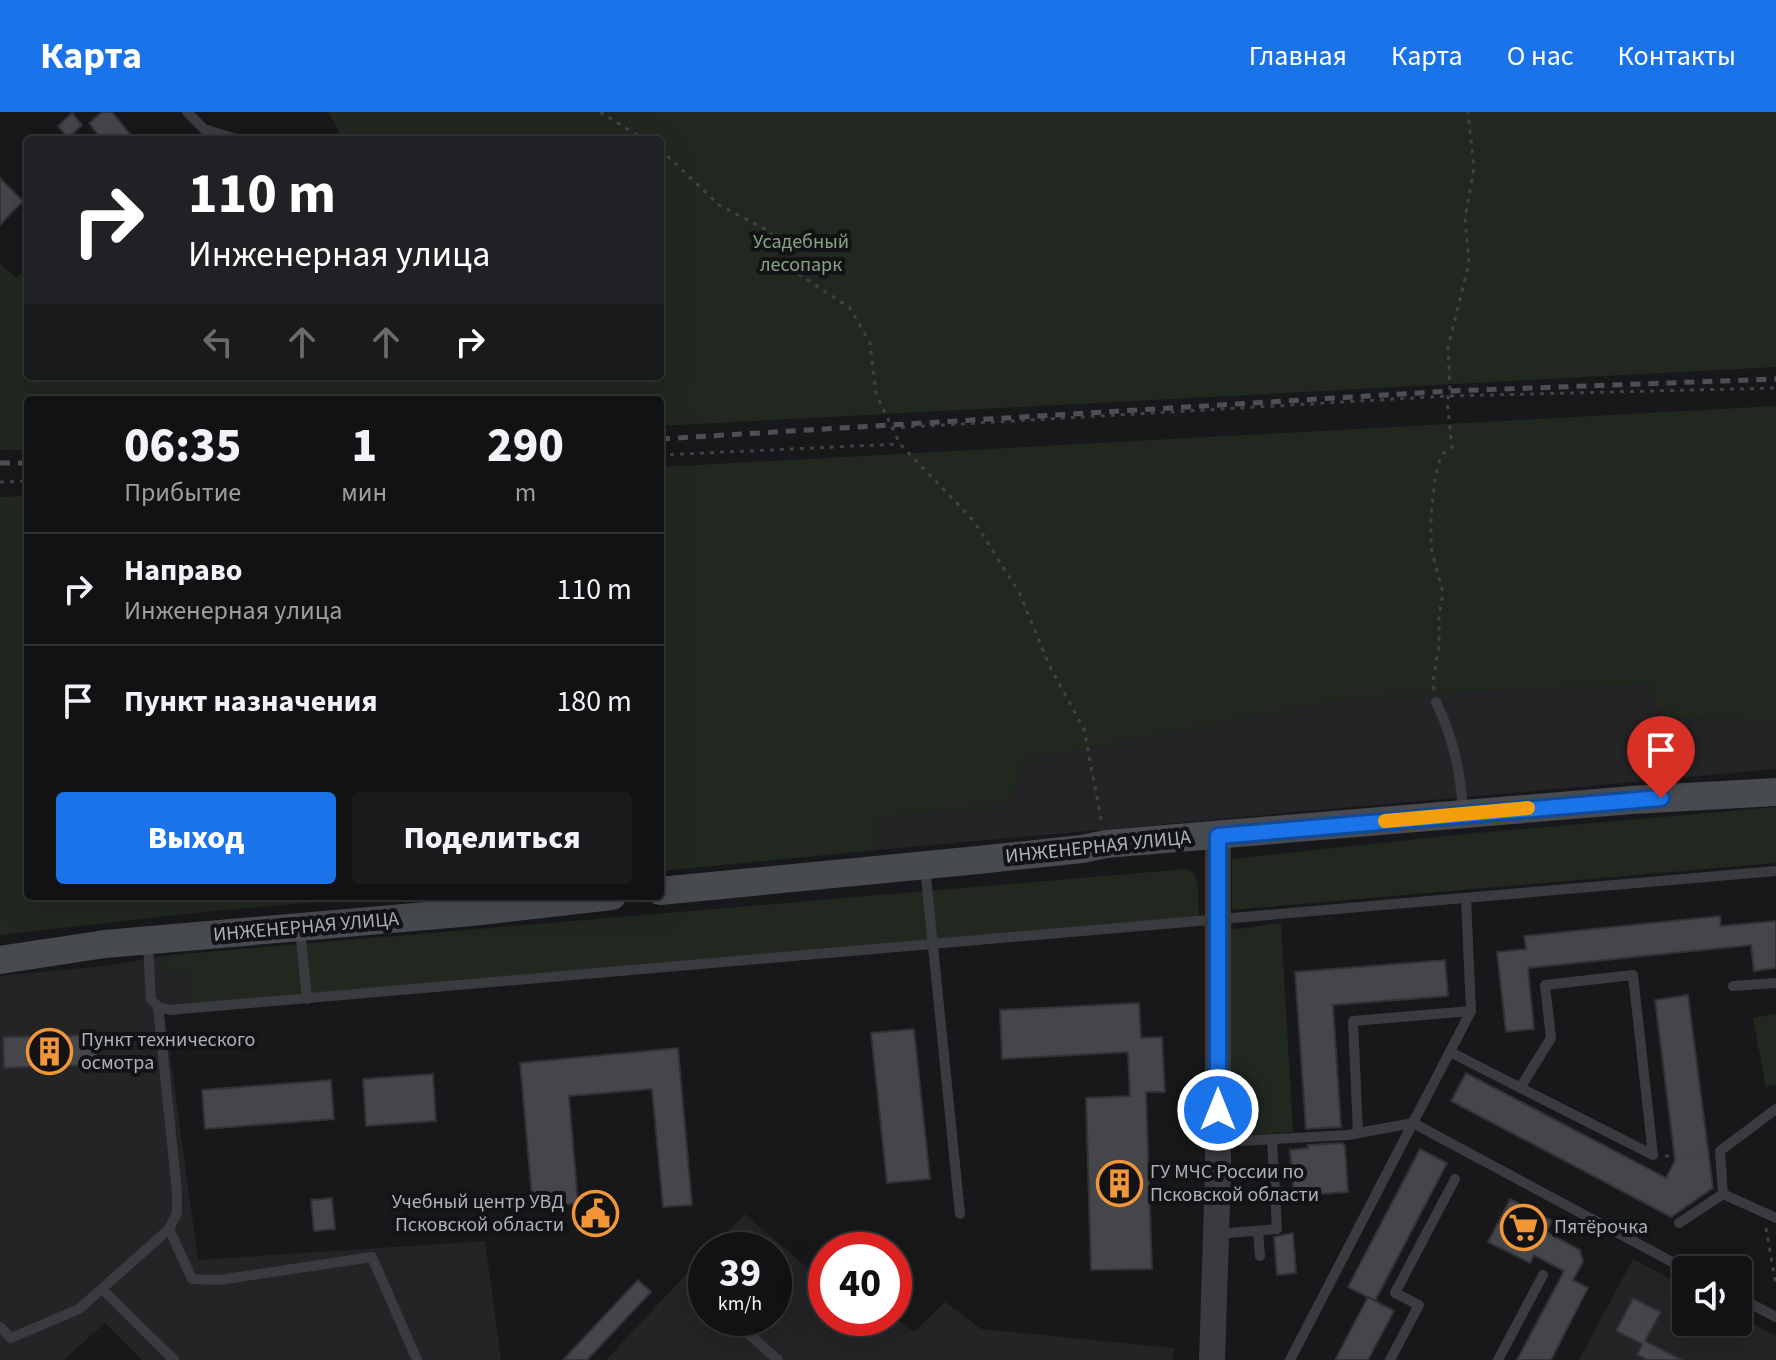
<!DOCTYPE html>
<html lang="ru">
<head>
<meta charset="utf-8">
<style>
	body { margin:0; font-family:"Source Sans 3",sans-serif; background:#1b1b1d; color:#f1f3f6; height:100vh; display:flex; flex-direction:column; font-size:30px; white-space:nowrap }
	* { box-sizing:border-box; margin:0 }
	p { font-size:26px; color:#9c9ea0 }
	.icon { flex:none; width:44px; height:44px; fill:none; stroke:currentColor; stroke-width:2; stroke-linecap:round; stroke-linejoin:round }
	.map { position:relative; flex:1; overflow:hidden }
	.panel { position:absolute; left:24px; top:284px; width:640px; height:504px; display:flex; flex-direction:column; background:#121214; border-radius:8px; box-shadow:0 8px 32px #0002,0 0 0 2px #313234 }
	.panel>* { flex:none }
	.banner { position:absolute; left:24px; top:24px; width:640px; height:244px; border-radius:8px; box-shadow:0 8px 32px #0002,0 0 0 2px #313234; background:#202124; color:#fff; overflow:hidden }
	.fabs { position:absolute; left:1672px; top:1144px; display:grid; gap:16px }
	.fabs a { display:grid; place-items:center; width:80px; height:80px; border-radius:8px; background:#121214; box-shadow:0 8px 32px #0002,0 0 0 2px #313234; font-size:40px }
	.speed { position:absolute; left:688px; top:1120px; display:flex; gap:16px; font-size:40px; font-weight:700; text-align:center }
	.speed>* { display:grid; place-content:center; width:104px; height:104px; border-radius:50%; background:#121214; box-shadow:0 8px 32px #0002,0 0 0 2px #313234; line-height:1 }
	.speed small { font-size:20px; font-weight:400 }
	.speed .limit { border:12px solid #d22; background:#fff; color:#111 }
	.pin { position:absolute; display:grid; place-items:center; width:68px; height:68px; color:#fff; margin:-82px -34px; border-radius:50% 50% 50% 0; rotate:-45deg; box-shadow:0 0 8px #0007 }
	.pin .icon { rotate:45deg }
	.me { position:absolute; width:88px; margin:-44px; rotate:0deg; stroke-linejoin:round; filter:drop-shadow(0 0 6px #0008) }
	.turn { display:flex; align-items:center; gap:28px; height:168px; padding:0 32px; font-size:36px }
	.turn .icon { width:104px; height:104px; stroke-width:2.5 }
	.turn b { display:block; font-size:56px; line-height:68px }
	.lanes { display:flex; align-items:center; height:76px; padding:0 32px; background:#0003; justify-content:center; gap:40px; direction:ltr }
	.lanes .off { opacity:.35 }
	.eta { display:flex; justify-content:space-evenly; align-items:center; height:136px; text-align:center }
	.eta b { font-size:48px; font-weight:800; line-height:56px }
	.cta { display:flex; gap:16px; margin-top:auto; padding:16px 32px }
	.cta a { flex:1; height:92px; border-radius:8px; background:#1a73e8; color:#fff; font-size:32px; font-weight:800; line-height:92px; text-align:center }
	.cta a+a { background:#1b1b1d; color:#f1f3f6 }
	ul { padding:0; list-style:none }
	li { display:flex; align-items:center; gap:24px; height:112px; padding:0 32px; border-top:2px solid #313234 }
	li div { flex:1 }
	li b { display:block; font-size:30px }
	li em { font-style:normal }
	header { display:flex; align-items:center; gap:48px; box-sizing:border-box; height:112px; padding:0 40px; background:#1a73e8; color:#fff }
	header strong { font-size:38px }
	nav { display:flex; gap:44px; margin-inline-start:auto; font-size:28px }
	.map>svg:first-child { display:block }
	.built { fill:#242427 }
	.green { fill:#202820 }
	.building { fill:#44464a; stroke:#323236; stroke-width:2 }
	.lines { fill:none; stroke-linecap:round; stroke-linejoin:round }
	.path { stroke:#3f4246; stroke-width:3; stroke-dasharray:4 6; stroke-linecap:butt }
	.service { stroke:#393b3f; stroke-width:10 }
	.tertiary { stroke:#393b3f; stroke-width:26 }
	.secondary { stroke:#474a4f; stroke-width:28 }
	.rail { stroke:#4c4f54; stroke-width:5; stroke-dasharray:10 8; stroke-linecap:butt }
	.route-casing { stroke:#114b97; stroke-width:20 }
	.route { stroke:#1a73e8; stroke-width:14 }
	.slow { stroke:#f59e0b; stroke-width:14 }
	.labels { text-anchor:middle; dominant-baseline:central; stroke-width:8; stroke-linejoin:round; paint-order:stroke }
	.park-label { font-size:20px; fill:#85a481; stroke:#131315 }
	.street-label { font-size:20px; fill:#aab1ba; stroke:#131315 }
	.poi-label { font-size:20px; fill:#aab1ba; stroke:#131315; text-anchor:start }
</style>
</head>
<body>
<header>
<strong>Карта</strong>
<nav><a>Главная</a><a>Карта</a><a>О нас</a><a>Контакты</a></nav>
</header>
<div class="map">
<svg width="1776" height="1248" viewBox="0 0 1776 1248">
	<rect width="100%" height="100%" fill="#18181a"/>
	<g class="built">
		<path d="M1649 572 1661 605 1776 609V657L877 738 876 706 1013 691 1021 649 1356 585Z"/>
		<path d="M170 843 164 848 161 860 188 858 191 893 164 898 198 1148 485 1129 501 1248H142L105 1211 64 1248H0V864L106 854Z"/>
		<path d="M745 1102 826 1172V1206H865L872 1212 877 1206H894V1204L914 1220 945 1190 981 1217 1174 1236 1172 1248H606L706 1141V1206H774V1138H709Z"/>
		<path d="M1633 1147 1686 1175V1210H1738V1203L1776 1224V1248H1579Z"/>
	</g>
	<g class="green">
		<path d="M328 0H1776V255L660 314V288H28V338H0V152L16 165 28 156V264H660V28H344Z"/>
		<path d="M1776 294V609L1661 605 1649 572 1356 585 1021 649 1013 691 876 706 877 738 660 759V355Z"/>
		<path d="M28 384V784H389L203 800 0 823V385Z"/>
		<path d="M1776 695V751L1232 798V747L1454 723Z"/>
		<path d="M1187 757 1195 762 1198 776 1199 809 191 893 187 858 160 860 164 848 170 843Z"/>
		<path d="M1281 811 1293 1020 1228 1024 1229 818Z"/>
		<path d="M1776 902V973L1766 975 1753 906Z"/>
	</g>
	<g class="building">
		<path d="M102 0H112L135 28H102L89 11Z"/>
		<path d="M72 1 82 13 68 26 58 14Z"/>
		<path d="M0 66 23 89 0 113Z"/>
		<path d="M1720 804 1721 814 1776 809V856L1754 859 1751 833 1528 856 1534 917 1506 920 1497 840 1526 837 1524 824Z"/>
		<path d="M1445 848 1448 884 1333 893 1341 1015 1306 1017 1295 860Z"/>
		<path d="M1688 883 1713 1076 1671 1105 1451 989 1466 961 1666 1066 1675 1048 1655 888Z"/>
		<path d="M1139 891 1141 926 1162 925 1165 980H1146L1152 1157 1091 1158 1086 986 1130 984 1128 940 1002 947 1000 898Z"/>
		<path d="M914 917 930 1067 887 1071 871 921Z"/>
		<path d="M96 923 97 953 4 956 3 925Z"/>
		<path d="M678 936 692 1093 663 1095 652 977 569 984 578 1091 533 1096 520 951Z"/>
		<path d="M433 962 436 1009 366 1014 363 967Z"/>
		<path d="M331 968 334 1007 205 1017 202 978Z"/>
		<path d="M1342 1031 1345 1034 1348 1080 1294 1084 1290 1038 1308 1036V1033Z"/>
		<path d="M1420 1037 1447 1051 1375 1189 1348 1175Z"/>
		<path d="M332 1086 335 1117 314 1119 311 1088Z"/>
		<path d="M1510 1087 1552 1109 1546 1120 1580 1138 1583 1150 1573 1168 1588 1176 1551 1248H1517L1564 1159 1534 1143 1530 1151 1488 1130Z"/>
		<path d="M1293 1121 1296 1161 1277 1163 1274 1125Z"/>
		<path d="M638 1168 651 1180 587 1248H563Z"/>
		<path d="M1368 1185 1394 1199 1368 1248H1335Z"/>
		<path d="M1633 1186 1661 1200 1645 1229 1682 1248H1648L1637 1243 1642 1232 1616 1219Z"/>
	</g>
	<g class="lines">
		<g class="path">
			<path d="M600 0 645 28"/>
			<path d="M660 37 719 93 769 119 797 161 850 196 870 231 876 282 900 332 974 409 1020 482 1049 553 1084 617 1102 712"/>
			<path d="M891 316 1448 284 1776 276"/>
			<path d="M660 343 900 332"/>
			<path d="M0 370 28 369"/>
			<path d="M1434 578 1433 570 1439 533V503L1443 481 1431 436V404L1435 367 1441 343 1452 335 1447 289 1450 279 1448 235 1469 151 1465 106 1474 56 1468 0"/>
			<path d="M1665 1044 1709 1040"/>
			<path d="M1766 1116 1776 1174"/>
		</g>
		<g class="service">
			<path d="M187 0 204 17 239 28"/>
			<path d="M1436 590C1454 628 1460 658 1463 700"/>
			<path d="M925 755 960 1102"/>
			<path d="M300 817 307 887"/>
			<path d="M148 832 151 887 158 895 170 898 1776 759"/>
			<path d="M1733 874 1776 871"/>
			<path d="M1450 940 1653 1043 1633 863 1545 873 1551 926 1520 976"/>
			<path d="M1358 1021 1353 909 1471 899"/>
			<path d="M1219 1030 1348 1023 1413 1011 1687 1158"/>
			<path d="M1723 1082 1776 1106"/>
			<path d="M1679 1111 1723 1082 1720 1039 1776 997"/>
			<path d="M169 1117 192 1167 219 1168 372 1145 417 1248"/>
			<path d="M1258 1119 1260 1144"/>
			<path d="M1217 1122 1277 1117 1272 1027"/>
			<path d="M103 1178 174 1248"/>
			<path d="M1738 1185 1776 1205"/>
			<path d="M731 1206 778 1248"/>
			<path d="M0 1215 11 1226 79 1197 169 1117 177 1101V1080L158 895"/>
			<path d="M1290 1248 1471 899 1466 786"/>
			<path d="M1390 1248 1419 1193 1395 1181 1455 1067"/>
			<path d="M1498 1248 1543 1163"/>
		</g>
		<path class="tertiary" d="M1212 1248 1218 1060V724"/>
		<g class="secondary">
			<path d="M660 779 978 748 1082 737 1106 732 1632 688 1776 680"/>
			<path d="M0 848 105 832 472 800 612 784"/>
		</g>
		<g class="rail">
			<path d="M660 327 1450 279 1776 267"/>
			<path d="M0 351H28"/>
		</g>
	</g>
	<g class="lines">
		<defs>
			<path id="route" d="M1218 998V724L1661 686"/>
		</defs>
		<use href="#route" class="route-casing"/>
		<use href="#route" class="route"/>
		<path class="slow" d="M1385 709 1528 696"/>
	</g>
	<defs>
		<symbol id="building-ring" viewBox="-11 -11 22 22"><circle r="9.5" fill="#131315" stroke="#f29738" stroke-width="1.5"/><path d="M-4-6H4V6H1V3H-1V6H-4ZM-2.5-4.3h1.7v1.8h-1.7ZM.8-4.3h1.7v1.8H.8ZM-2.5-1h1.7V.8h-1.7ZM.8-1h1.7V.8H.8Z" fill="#f29738"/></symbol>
		<symbol id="civic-ring" viewBox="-11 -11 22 22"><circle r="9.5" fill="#131315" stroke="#f29738" stroke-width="1.5"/><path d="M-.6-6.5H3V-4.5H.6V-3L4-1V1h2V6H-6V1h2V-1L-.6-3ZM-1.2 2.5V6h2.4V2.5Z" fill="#f29738"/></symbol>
		<symbol id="supermarket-ring" viewBox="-11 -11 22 22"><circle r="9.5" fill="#131315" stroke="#f29738" stroke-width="1.5"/><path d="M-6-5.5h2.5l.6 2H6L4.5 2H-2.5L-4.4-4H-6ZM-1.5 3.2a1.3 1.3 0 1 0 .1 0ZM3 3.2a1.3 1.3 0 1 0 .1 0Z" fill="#f29738"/></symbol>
	</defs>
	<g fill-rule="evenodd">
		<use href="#building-ring" x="24" y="914" width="51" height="51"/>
		<use href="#building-ring" x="1094" y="1046" width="51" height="51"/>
		<use href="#civic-ring" x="570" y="1076" width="51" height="51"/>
		<use href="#supermarket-ring" x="1498" y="1090" width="51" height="51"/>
	</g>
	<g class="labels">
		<g class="park-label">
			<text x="801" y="130">Усадебный<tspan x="801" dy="23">лесопарк</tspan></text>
		</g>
		<g class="street-label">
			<text transform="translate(1098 735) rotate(-6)">ИНЖЕНЕРНАЯ УЛИЦА</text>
			<text transform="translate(306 815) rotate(-5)">ИНЖЕНЕРНАЯ УЛИЦА</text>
		</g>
		<g class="poi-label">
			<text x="81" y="928">Пункт технического<tspan x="81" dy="23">осмотра</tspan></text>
			<text x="1150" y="1060">ГУ МЧС России по<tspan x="1150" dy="23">Псковской области</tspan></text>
			<text x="564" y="1090" text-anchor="end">Учебный центр УВД<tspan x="564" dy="23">Псковской области</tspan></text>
			<text x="1554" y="1115">Пятёрочка</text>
		</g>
	</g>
</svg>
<div class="fabs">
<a><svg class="icon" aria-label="sound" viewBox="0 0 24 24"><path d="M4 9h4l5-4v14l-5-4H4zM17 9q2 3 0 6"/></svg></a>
</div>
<div class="speed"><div>39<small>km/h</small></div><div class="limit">40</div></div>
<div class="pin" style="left:1661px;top:686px;background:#d93025"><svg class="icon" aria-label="arrive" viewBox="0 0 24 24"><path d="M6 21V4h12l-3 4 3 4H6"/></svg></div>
<svg class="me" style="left:1218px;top:998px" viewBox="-20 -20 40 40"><circle r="17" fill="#1a73e8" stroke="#fff" stroke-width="3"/><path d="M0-11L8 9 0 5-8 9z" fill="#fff"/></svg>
<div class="banner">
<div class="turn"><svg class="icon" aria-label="right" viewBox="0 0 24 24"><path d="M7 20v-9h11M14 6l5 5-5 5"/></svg><div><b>110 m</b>Инженерная улица</div></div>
<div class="lanes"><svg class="icon off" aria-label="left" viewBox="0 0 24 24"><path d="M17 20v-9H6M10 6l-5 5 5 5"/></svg><svg class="icon off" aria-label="ahead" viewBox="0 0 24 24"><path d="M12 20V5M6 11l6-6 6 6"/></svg><svg class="icon off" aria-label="ahead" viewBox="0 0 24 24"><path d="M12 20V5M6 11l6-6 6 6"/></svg><svg class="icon" aria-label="right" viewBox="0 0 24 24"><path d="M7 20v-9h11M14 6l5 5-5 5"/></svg></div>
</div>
<section class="panel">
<div class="eta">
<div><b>06:35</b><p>Прибытие</p></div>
<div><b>1</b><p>мин</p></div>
<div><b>290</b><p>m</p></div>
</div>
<ul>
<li><svg class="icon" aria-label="right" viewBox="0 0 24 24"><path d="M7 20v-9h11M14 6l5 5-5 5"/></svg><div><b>Направо</b><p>Инженерная улица</p></div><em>110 m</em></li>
<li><svg class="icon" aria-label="arrive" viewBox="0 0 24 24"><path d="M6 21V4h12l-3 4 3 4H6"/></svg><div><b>Пункт назначения</b></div><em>180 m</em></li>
</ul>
<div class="cta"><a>Выход</a><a>Поделиться</a></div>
</section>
</div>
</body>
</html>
